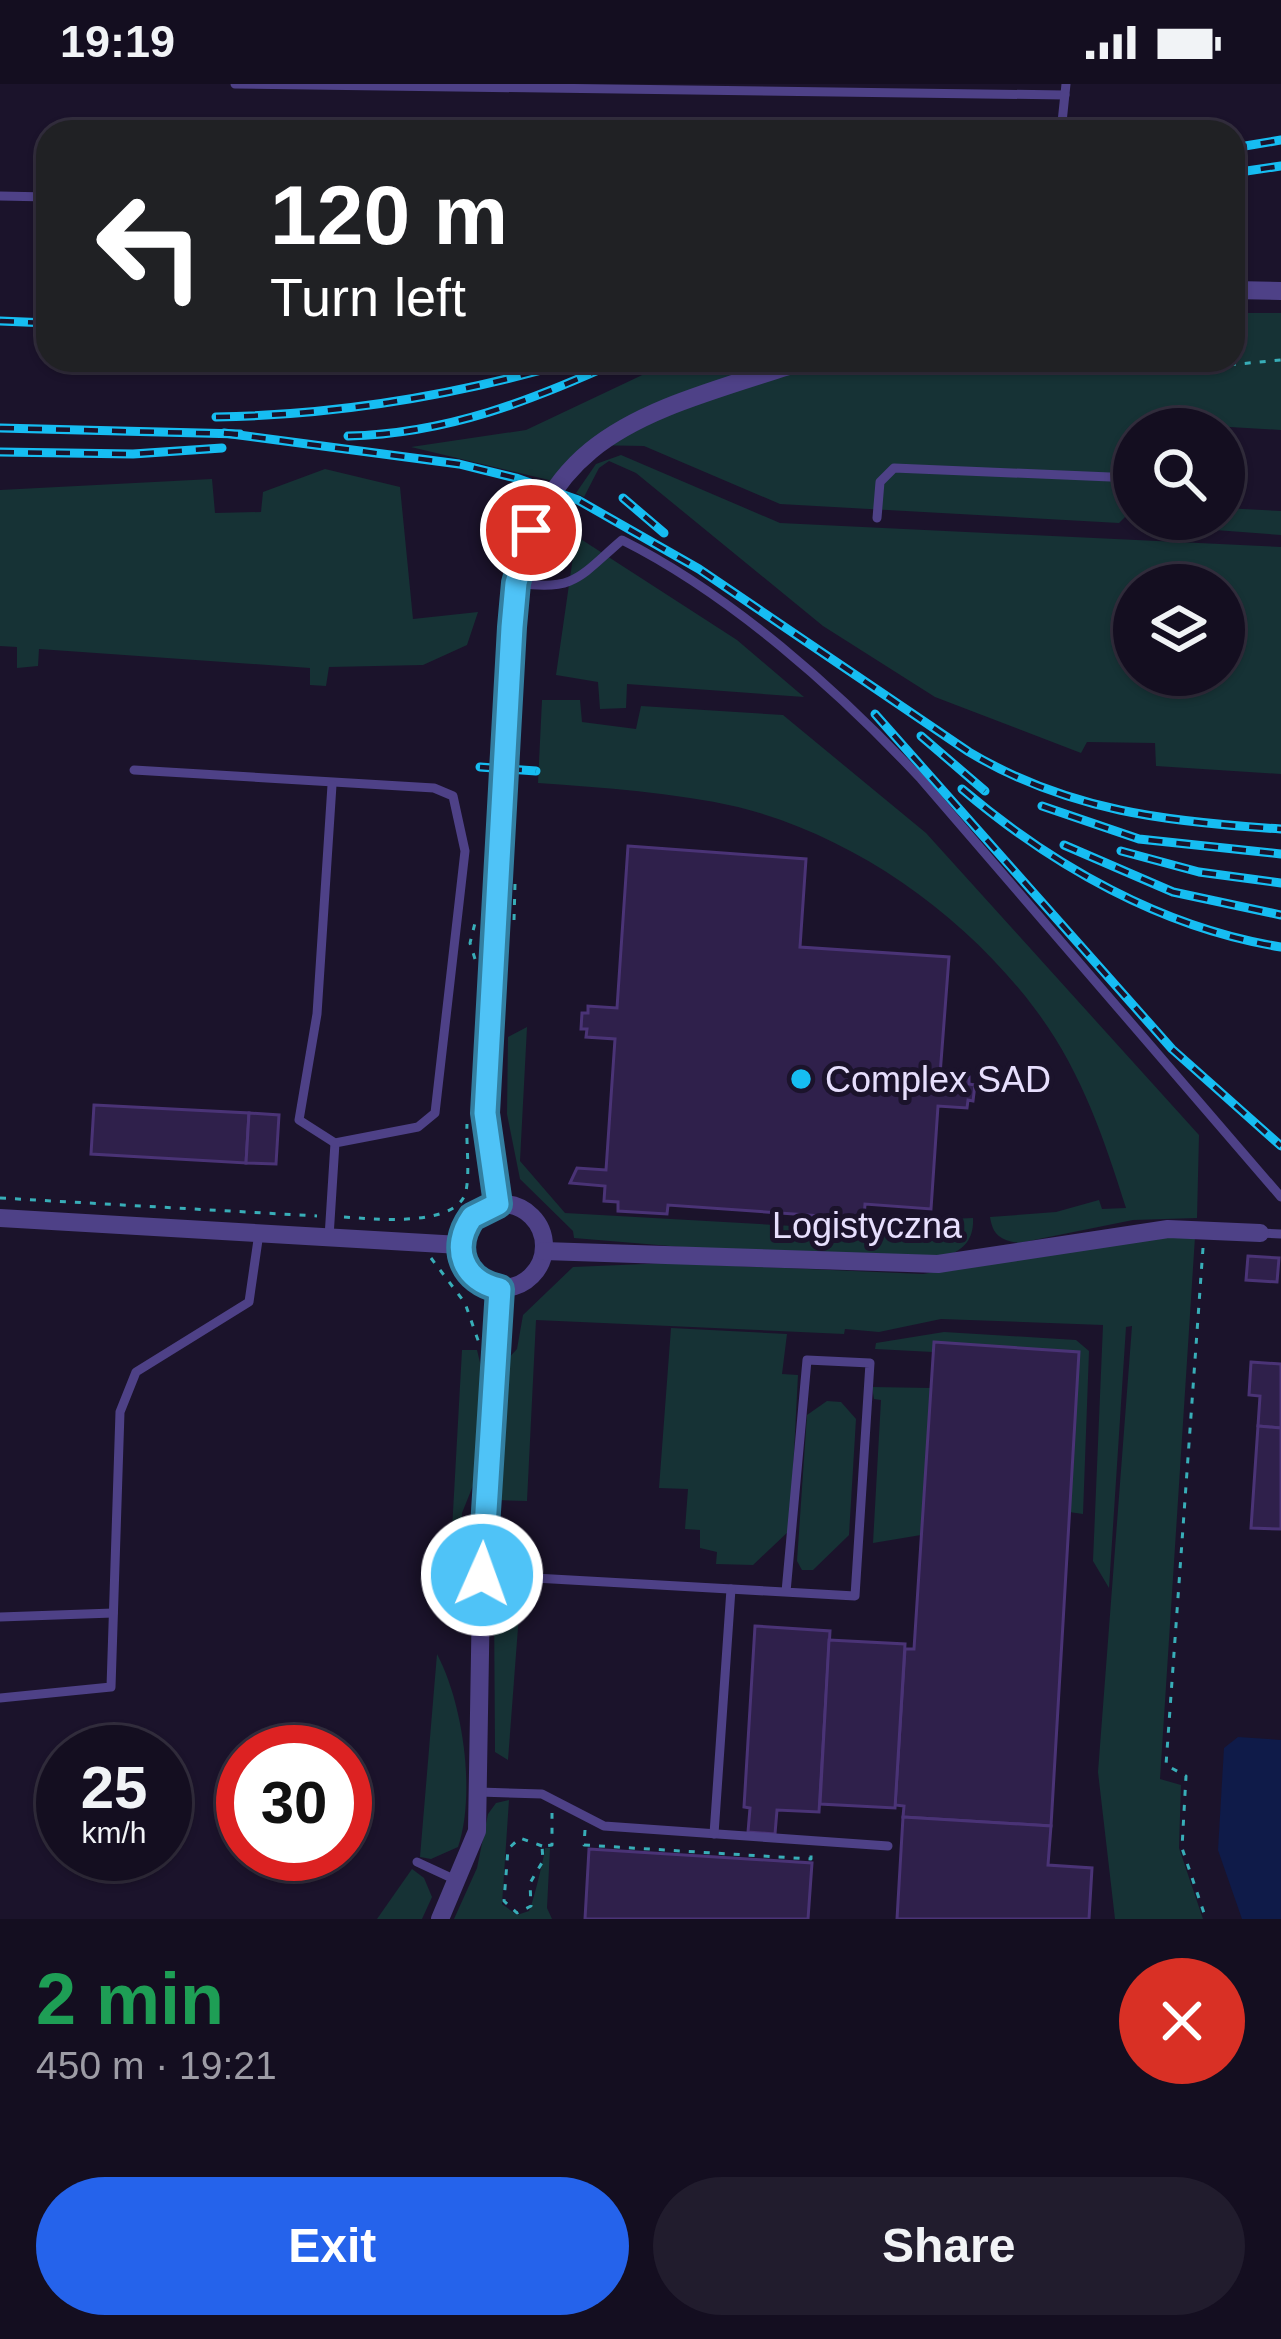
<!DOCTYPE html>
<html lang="en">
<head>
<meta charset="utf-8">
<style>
	body { margin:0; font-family:Arial,sans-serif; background:#211c2d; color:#f1f3f6; height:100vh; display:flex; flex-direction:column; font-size:45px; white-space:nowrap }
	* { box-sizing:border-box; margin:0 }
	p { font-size:39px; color:#9d9ca5 }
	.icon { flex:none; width:66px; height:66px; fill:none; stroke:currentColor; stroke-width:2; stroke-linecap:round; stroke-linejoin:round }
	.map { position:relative; height:1835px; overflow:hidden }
	.side { display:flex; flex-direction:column; background:#140e20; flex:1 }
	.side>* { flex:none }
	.guide { position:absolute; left:36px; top:36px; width:1209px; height:252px; border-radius:36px; box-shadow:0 3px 9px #0004,0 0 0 3px #332e3e; background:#202124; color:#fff; overflow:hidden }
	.controls { position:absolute; left:1113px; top:324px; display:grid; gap:24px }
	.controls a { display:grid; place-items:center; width:132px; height:132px; border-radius:50%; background:#140e20; box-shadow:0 3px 9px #0004,0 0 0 3px #332e3e; font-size:60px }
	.speed { position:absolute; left:36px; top:1641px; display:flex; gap:24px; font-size:60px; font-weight:700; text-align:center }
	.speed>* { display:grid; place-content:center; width:156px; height:156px; border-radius:50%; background:#140e20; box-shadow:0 3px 9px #0004,0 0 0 3px #332e3e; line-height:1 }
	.speed small { font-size:30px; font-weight:400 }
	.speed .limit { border:18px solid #d22; background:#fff; color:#111 }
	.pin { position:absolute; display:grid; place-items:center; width:102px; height:102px; color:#fff; margin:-51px; border:6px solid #fff; border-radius:50%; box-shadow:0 3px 12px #0007 }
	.me { position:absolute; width:132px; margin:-66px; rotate:2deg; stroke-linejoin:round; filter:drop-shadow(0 0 9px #0008) }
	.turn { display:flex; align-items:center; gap:42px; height:252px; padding:0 36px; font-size:54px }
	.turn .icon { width:156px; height:156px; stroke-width:2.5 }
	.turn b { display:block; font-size:84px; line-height:102px }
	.round { display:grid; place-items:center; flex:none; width:126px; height:126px; border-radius:63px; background:#211c2d }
	.headline { display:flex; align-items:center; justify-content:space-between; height:204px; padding:0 36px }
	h1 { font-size:72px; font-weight:700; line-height:90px; color:#1e9e55 }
	.primary-button { display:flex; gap:24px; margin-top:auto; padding:24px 36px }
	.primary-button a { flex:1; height:138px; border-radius:72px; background:#2563eb; color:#fff; font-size:48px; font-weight:700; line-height:138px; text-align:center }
	.primary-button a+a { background:#211c2d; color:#f1f3f6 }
	.status { display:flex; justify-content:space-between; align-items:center; height:84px; padding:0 60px; background:#140e20; direction:ltr }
	.status svg { height:33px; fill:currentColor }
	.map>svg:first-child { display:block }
	.green { fill:#163235; fill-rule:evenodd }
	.water { fill:#0f1b49 }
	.building { fill:#2f204b; stroke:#4a3376; stroke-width:3 }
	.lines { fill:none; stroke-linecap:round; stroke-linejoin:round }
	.path { stroke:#38aeb8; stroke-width:3; stroke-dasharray:6 9; stroke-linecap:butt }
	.lane { stroke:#4e4187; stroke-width:9 }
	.street { stroke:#4e4187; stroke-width:18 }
	.rail-casing { stroke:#16bdf2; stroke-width:9 }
	.rail { stroke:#1b132b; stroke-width:4.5; stroke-dasharray:14; stroke-linecap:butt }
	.route-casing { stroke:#337fa1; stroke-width:30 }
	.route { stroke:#4fc3f7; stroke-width:21 }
	.poi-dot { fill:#16bdf2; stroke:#1b132b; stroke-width:4.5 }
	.labels { text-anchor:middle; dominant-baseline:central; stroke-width:10; stroke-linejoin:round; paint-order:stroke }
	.poi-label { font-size:36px; fill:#e7dffd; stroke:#1b132b; text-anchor:start }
	.street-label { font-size:36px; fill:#e7dffd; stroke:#1b132b }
</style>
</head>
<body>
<div class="status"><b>19:19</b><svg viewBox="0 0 49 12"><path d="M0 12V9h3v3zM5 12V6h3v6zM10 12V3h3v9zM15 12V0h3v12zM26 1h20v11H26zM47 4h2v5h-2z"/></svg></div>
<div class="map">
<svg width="1281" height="1835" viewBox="0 0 1281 1835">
	<rect width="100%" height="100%" fill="#1b132b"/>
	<g class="green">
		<path d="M1233 229H1281V346L1145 338 1144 345H1134V424L1119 439 780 420 644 362 588 361 553 397 411 363 526 346 674 276H1233Z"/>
		<path d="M621 371 780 439 1281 463V690L1156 682 1155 659 1087 658 1081 669 935 613 823 542 636 389 609 377 599 384 584 413 576 409 596 380ZM1134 501H1224V591H1134Z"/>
		<path d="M325 385 400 403 413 535 478 528 467 561 423 581 329 583 326 602 310 601V584L39 565 38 582 17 584V563L0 562V406L212 395 215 429 261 428 263 408Z"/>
		<path d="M1224 424 1281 427V451L1148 441 1145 435H1224Z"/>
		<path d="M576 452 737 556 804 613 627 600 626 624 600 625 598 598 556 591Z"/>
		<path d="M542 616H580L582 638 636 645 641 622 783 631 926 749 1199 1051 1197 1134 1133 1136 1019 1159C1001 1156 993 1152 990 1133L1056 1128 1099 1116 1102 1125 1126 1124C1104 1054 1080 984 1035 925 964 830 854 752 738 723 672 708 605 704 538 699Z"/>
		<path d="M527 943 520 1077 565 1129 793 1142 973 1134C974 1153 966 1165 947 1172L694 1164 574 1154 573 1147 520 1095 507 1030 508 953Z"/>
		<path d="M1135 1153H1195L1160 1695 1181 1701 1179 1764 1203 1835H1115L1098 1688 1132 1242 1126 1243 1109 1504 1093 1477 1103 1241 941 1235 879 1248 845 1245 844 1250 536 1236 527 1417 496 1416 493 1410 505 1278 517 1265 523 1231 573 1183 668 1179 923 1190Z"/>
		<path d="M671 1244 787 1250 782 1290 798 1291 790 1446 753 1481 716 1480 717 1468 700 1464V1446L685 1445 688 1405 659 1404Z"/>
		<path d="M944 1248 1076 1256 1089 1267 1083 1430 1069 1428 1078 1268 935 1258 933 1268 875 1265 876 1259Z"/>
		<path d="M462 1266H477L483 1291 474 1399 462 1429 460 1515 448 1518Z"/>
		<path d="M872 1303 931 1304 921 1451 873 1459 881 1316 874 1315Z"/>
		<path d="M827 1317 841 1318 856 1335 849 1451 813 1486H802L797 1477 807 1331Z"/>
		<path d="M494 1515 520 1517 508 1676 495 1668Z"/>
		<path d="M437 1570C463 1619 476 1710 458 1763L431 1775 420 1773Z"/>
		<path d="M509 1716 502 1820 517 1831 529 1827C532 1823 545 1770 545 1764H550L547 1824 552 1835H454L477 1784 488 1730 496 1719Z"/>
		<path d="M412 1785 424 1794 432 1813 422 1835H377Z"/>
	</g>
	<path class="water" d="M1238 1653 1281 1656V1835H1242L1218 1766 1224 1664Z"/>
	<g class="building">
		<path d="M628 762 806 775 800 863 949 873 940 991 969 993V1000L975 1001 973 1017 968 1016 967 1024 938 1022 931 1125 865 1120 864 1135 668 1121 667 1130 618 1127V1118L604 1117 605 1102 570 1099 577 1084 606 1086 615 955 586 953 587 945H581L582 929H588V922L617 924Z"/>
		<path d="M94 1021 249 1029 246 1079 91 1070Z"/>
		<path d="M249 1029 279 1031 276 1080 246 1079Z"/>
		<path d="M1248 1172 1279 1174 1277 1198 1246 1196Z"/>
		<path d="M934 1258 1079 1268 1051 1742 903 1733 904 1722 895 1721 905 1565H914Z"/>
		<path d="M1251 1278 1281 1280V1344L1258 1342 1260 1312 1249 1311Z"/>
		<path d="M1258 1342 1281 1344V1445L1251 1444Z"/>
		<path d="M755 1542 830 1547 819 1728 777 1726 775 1750 748 1748 750 1724 744 1723Z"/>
		<path d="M829 1556 905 1560 895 1724 820 1720Z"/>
		<path d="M903 1733 1051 1742 1048 1781 1092 1784 1089 1835H897Z"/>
		<path d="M589 1765 812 1779 808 1835H585Z"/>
	</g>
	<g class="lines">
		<g class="path">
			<path d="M1185 285 1281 276"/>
			<path d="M514 836 515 800"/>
			<path d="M475 875 470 859 475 839"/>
			<path d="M0 1114 317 1132"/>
			<path d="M344 1133C374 1135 458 1144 466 1107 470 1086 466 1061 467 1040"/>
			<path d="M1203 1164 1166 1681 1186 1692 1182 1764 1206 1835"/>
			<path d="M431 1174 465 1219 479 1259"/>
			<path d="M585 1746 584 1761 811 1775V1769"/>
			<path d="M542 1762 520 1754 508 1765 504 1817 517 1829 531 1822 530 1799 543 1777 542 1762 552 1761V1729"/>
		</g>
		<g class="lane">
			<path d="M235 0 1065 11"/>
			<path d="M1061 48 1066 0"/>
			<path d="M0 112 48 113"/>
			<path d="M877 434 880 398 894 384 1134 394"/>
			<path d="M519 499C575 508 581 491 622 456 730 510 839 607 921 695L1281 1113"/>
			<path d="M134 686 434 704 453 712 465 767 435 1029 418 1043 335 1059 329 1153"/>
			<path d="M332 701 317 930 299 1036 335 1059"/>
			<path d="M1260 1149 1281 1150"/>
			<path d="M482 1491 855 1512 870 1279 807 1276 786 1508"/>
			<path d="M0 1533 113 1529"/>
			<path d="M0 1614 111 1603 120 1328 136 1288 249 1218 259 1149"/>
			<path d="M479 1708 542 1710 604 1742 888 1762"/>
			<path d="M714 1750 731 1505"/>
			<path d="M417 1778 458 1797"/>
		</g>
		<g class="street">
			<path d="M1233 206 1281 207"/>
			<circle cx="502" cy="1162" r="42"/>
			<path d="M498 1120 485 1029 511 543C531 345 644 330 807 276"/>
			<path d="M0 1134 460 1161"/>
			<path d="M544 1167 938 1180 1168 1145 1260 1149"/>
			<path d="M440 1835 477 1747 482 1452 500 1205"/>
		</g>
		<defs>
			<g id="rail">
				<path d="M1233 64 1281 56"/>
				<path d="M1233 89 1281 82"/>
				<path d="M0 237 48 239"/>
				<path d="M216 333C339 331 459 311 577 276"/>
				<path d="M0 344 240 350"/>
				<path d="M224 349 459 380 516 394 578 416 699 485 969 668C1068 727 1168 738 1281 745"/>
				<path d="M348 352C447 350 533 316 621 276"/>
				<path d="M0 368 133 370 222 364"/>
				<path d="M623 414 664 449"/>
				<path d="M875 630 1172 965 1281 1062"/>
				<path d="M921 652 985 707"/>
				<path d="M480 683 536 687"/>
				<path d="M962 705C1053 782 1162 844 1281 863"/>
				<path d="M1042 722 1139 755 1281 770"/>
				<path d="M1064 761 1173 808 1281 831"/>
				<path d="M1121 767 1199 788 1281 799"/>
			</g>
		</defs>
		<use href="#rail" class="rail-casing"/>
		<use href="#rail" class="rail"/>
	</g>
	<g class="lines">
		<defs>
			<path id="route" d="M482 1491 500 1205C463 1197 450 1164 472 1133L498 1120 485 1029 512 543 516 499 531 446"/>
		</defs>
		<use href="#route" class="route-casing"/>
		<use href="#route" class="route"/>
	</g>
	<circle class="poi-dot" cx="801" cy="995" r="12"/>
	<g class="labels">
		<g class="poi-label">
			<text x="825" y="995">Complex SAD</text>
		</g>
		<g class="street-label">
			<text x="867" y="1141">Logistyczna</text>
		</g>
	</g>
</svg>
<div class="controls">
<a><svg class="icon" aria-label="search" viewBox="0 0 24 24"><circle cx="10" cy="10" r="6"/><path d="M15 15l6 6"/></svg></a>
<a><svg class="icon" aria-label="layers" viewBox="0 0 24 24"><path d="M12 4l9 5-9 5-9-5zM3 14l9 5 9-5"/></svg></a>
</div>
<div class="speed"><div>25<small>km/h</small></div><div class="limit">30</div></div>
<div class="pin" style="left:531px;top:446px;background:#d93025"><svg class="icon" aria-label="arrive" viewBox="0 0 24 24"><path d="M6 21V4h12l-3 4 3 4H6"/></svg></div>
<svg class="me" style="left:482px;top:1491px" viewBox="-20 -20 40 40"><circle r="17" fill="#4fc3f7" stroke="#fff" stroke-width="3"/><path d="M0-11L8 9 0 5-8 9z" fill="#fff"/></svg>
<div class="guide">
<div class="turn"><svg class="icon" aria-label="left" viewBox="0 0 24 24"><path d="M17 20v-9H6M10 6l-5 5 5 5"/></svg><div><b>120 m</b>Turn left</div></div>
</div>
</div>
<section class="side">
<div class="headline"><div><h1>2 min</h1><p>450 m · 19:21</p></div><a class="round" style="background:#d93025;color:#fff"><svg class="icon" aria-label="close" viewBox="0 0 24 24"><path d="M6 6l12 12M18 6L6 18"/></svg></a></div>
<div class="primary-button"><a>Exit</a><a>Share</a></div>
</section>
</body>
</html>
